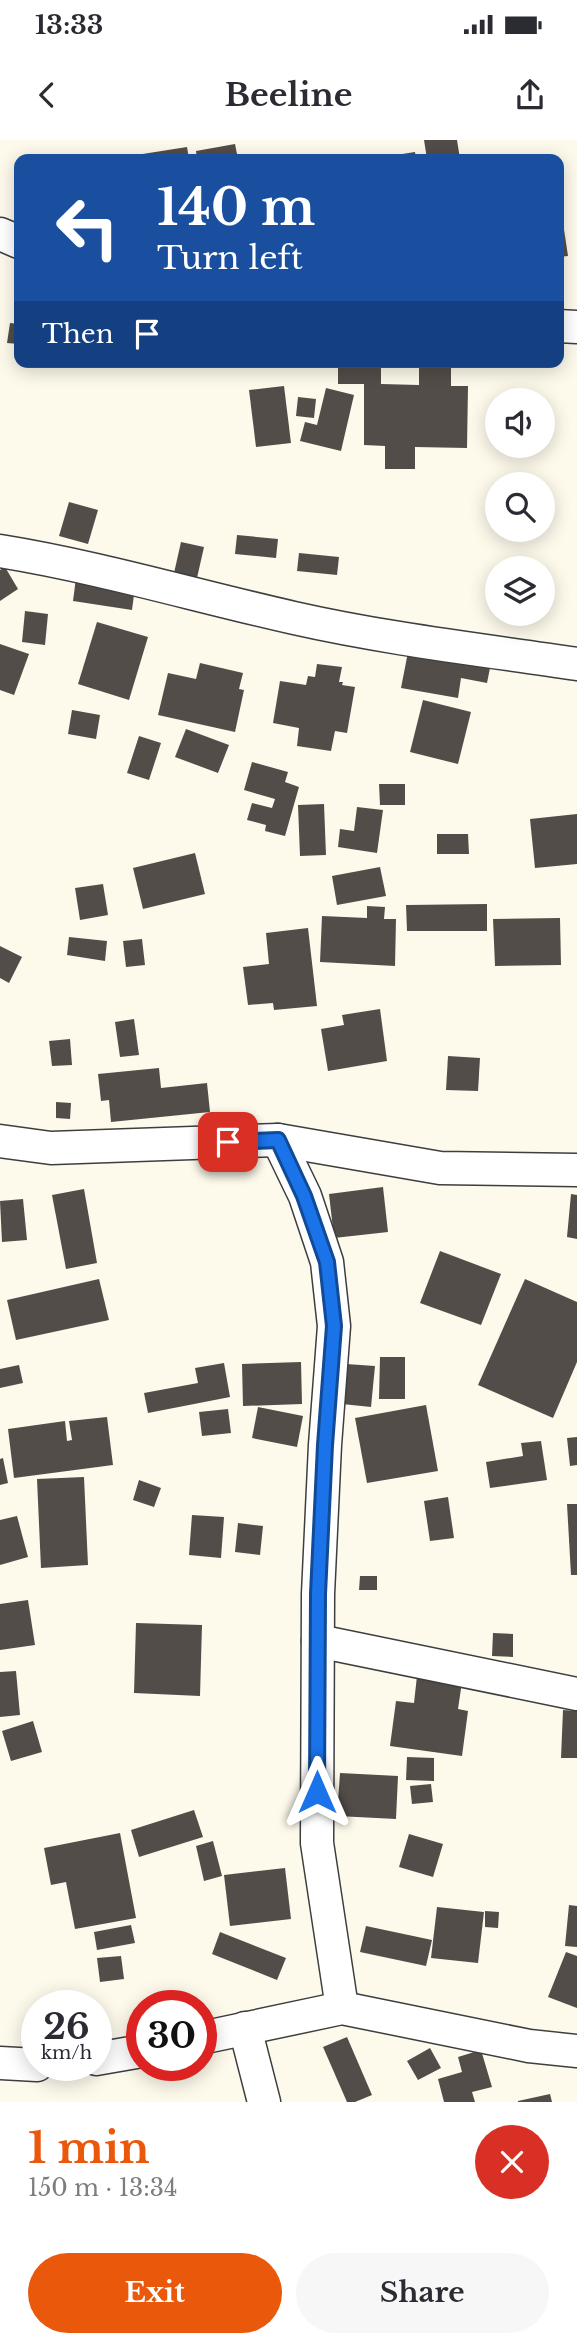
<!DOCTYPE html>
<html lang="en">
<head>
<meta charset="utf-8">
<style>
	body { margin:0; font-family:"Libre Baskerville",serif; background:#f7f7f7; color:#2b2b33; height:100vh; display:flex; flex-direction:column; font-size:26px; white-space:nowrap }
	* { box-sizing:border-box; margin:0 }
	p { font-size:23px; color:#7c7c81 }
	.icon { flex:none; width:38px; height:38px; fill:none; stroke:currentColor; stroke-width:2; stroke-linecap:round; stroke-linejoin:round }
	.map { position:relative; height:1962px; overflow:hidden }
	.panel { display:flex; flex-direction:column; background:#fff; flex:1 }
	.panel>* { flex:none }
	.hud { position:absolute; left:14px; top:14px; width:550px; height:214px; border-radius:14px; box-shadow:0 4px 18px #0003; background:#1a4fa0; color:#fff; overflow:hidden }
	.tools { position:absolute; left:485px; top:248px; display:grid; gap:14px }
	.tools a { display:grid; place-items:center; width:70px; height:70px; border-radius:50%; background:#fff; box-shadow:0 4px 18px #0003; font-size:35px }
	.speed { position:absolute; left:21px; top:1850px; display:flex; gap:14px; font-size:35px; font-weight:700; text-align:center }
	.speed>* { display:grid; place-content:center; width:91px; height:91px; border-radius:50%; background:#fff; box-shadow:0 4px 18px #0003; line-height:1 }
	.speed small { font-size:18px; font-weight:400 }
	.speed .limit { border:10px solid #d22; background:#fff; color:#111 }
	.pin { position:absolute; display:grid; place-items:center; width:60px; height:60px; color:#fff; margin:-30px; border-radius:14px; box-shadow:0 4px 10px #0006 }
	.me { position:absolute; width:77px; margin:-38px; rotate:0deg; stroke-linejoin:round; filter:drop-shadow(0 0 5px #0008) }
	.turn { display:flex; align-items:center; gap:24px; height:147px; padding:0 28px; font-size:32px }
	.turn .icon { width:91px; height:91px; stroke-width:2.5 }
	.turn b { display:block; font-size:49px; line-height:60px }
	.then { display:flex; align-items:center; height:66px; padding:0 28px; background:#0003; gap:14px; font-size:26px }
	.round { display:grid; place-items:center; flex:none; width:74px; height:74px; border-radius:37px; background:#f7f7f7 }
	.headline { display:flex; align-items:center; justify-content:space-between; height:119px; padding:0 28px }
	h1 { font-size:42px; font-weight:700; line-height:52px; color:#ea580c }
	.action { display:flex; gap:14px; margin-top:auto; padding:14px 28px }
	.action a { flex:1; height:80px; border-radius:42px; background:#ea580c; color:#fff; font-size:28px; font-weight:700; line-height:80px; text-align:center }
	.action a+a { background:#f7f7f7; color:#2b2b33 }
	.status { display:flex; justify-content:space-between; align-items:center; height:49px; padding:0 35px; background:#fff; direction:ltr }
	.status svg { height:19px; fill:currentColor }
	header { display:flex; justify-content:space-between; align-items:center; height:91px; padding:0 28px; background:#fff; font-size:32px; font-weight:700 }
	.map>svg:first-child { display:block }
	.building { fill:#534d49 }
	.lines { fill:none; stroke-linecap:round; stroke-linejoin:round }
	.street-casing { stroke:#3e3e3e; stroke-width:35 }
	.street { stroke:#fff; stroke-width:32 }
	.route-casing { stroke:#114b97; stroke-width:18 }
	.route { stroke:#1a73e8; stroke-width:12 }
</style>
</head>
<body>
<div class="status"><b>13:33</b><svg viewBox="0 0 49 12"><path d="M0 12V9h3v3zM5 12V6h3v6zM10 12V3h3v9zM15 12V0h3v12zM26 1h20v11H26zM47 4h2v5h-2z"/></svg></div>
<header><svg class="icon" aria-label="back" viewBox="0 0 24 24"><path d="M15 5l-7 7 7 7"/></svg>Beeline<svg class="icon" aria-label="share" viewBox="0 0 24 24"><path d="M12 15V3M7 8l5-5 5 5M5 13v7h14v-7"/></svg></header>
<div class="map">
<svg width="577" height="1962" viewBox="0 0 577 1962">
	<rect width="100%" height="100%" fill="#fdfaec"/>
	<g class="building">
		<path d="M424 0H457L460 19H427Z"/>
		<path d="M235 4 238 19H197L196 11Z"/>
		<path d="M187 7 189 19H117V18Z"/>
		<path d="M415 12 416 19H377V18Z"/>
		<path d="M563 83 568 116 558 117V84Z"/>
		<path d="M10 183 19 184V204L7 203Z"/>
		<path d="M338 222H381V244L419 245V224L451 225V246H468L467 308 415 307V329H385V306L364 305V244H338Z"/>
		<path d="M284 246 291 303 256 307 249 250Z"/>
		<path d="M326 248 354 255 341 311 300 301 305 282 317 285Z"/>
		<path d="M298 257 316 259 314 278 296 276Z"/>
		<path d="M69 362 98 370 88 404 59 396Z"/>
		<path d="M237 395 278 399 276 418 235 414Z"/>
		<path d="M181 402 204 407 197 438 174 433Z"/>
		<path d="M299 413 339 417 337 435 297 431Z"/>
		<path d="M5 427 18 449 0 461V430Z"/>
		<path d="M76 438 135 447 132 470 73 461Z"/>
		<path d="M25 471 48 474 45 505 22 502Z"/>
		<path d="M97 482 148 497 129 560 78 544Z"/>
		<path d="M0 504 29 514 14 555 0 550Z"/>
		<path d="M408 512 492 518 487 543 461 538 458 558 401 548Z"/>
		<path d="M200 523 243 533 239 549 244 550 235 592 158 575 168 533 196 539Z"/>
		<path d="M317 524 342 527 339 542H343L342 545 355 547 347 593 335 591 331 611 297 606 299 588 273 583 280 541 306 545 308 536 315 537Z"/>
		<path d="M423 560 471 572 458 624 410 612Z"/>
		<path d="M72 570 100 575 96 599 68 594Z"/>
		<path d="M186 589 229 605 218 633 175 617Z"/>
		<path d="M139 596 161 603 149 640 127 633Z"/>
		<path d="M252 622 288 632 285 642 299 647 285 696 265 691 266 685 247 680 252 663 272 668 275 659 244 650Z"/>
		<path d="M379 644H405V665H380Z"/>
		<path d="M324 664 326 715 300 716 298 665Z"/>
		<path d="M357 667 383 670 377 713 338 707 340 689 354 691Z"/>
		<path d="M577 674V724L535 728 530 679Z"/>
		<path d="M437 694H468L469 714H437Z"/>
		<path d="M195 713 205 754 143 769 133 728Z"/>
		<path d="M380 727 386 756 337 765 332 736Z"/>
		<path d="M103 744 108 775 80 780 75 748Z"/>
		<path d="M487 764V791H407L406 765Z"/>
		<path d="M367 766 385 767 384 779H396L395 826 320 822 322 776 367 778Z"/>
		<path d="M560 778 561 825 495 826 493 779Z"/>
		<path d="M308 788 317 866 274 870 273 863 248 865 243 827 269 824 266 793Z"/>
		<path d="M69 797 107 801 105 821 67 815Z"/>
		<path d="M142 799 145 825 126 827 123 801Z"/>
		<path d="M0 806 22 817 9 843 0 838Z"/>
		<path d="M380 869 387 921 328 931 321 889 344 885 342 875Z"/>
		<path d="M134 879 139 915 120 917 115 882Z"/>
		<path d="M70 899 72 925 52 926 49 901Z"/>
		<path d="M448 916 480 918 478 951 446 950Z"/>
		<path d="M159 928 161 948 207 943 210 972 111 982 109 960 101 961 98 934Z"/>
		<path d="M56 962 71 963 70 979 56 978Z"/>
		<path d="M383 1047 388 1092 334 1098 329 1054Z"/>
		<path d="M84 1049 97 1123 66 1129 52 1055Z"/>
		<path d="M571 1054 577 1055V1099L567 1097Z"/>
		<path d="M23 1059 27 1100 2 1102 0 1061Z"/>
		<path d="M440 1111 501 1134 481 1185 420 1163Z"/>
		<path d="M99 1139 109 1180 16 1200 7 1160Z"/>
		<path d="M525 1139 577 1162V1222L553 1278 478 1245Z"/>
		<path d="M380 1217H405V1259H379Z"/>
		<path d="M301 1222 302 1264 243 1266 242 1224Z"/>
		<path d="M224 1223 230 1257 148 1273 144 1253 198 1243 195 1228Z"/>
		<path d="M346 1224 375 1226 371 1267 342 1264Z"/>
		<path d="M19 1225 23 1243 0 1248V1229Z"/>
		<path d="M426 1265 438 1331 367 1343 355 1278Z"/>
		<path d="M258 1267 303 1276 297 1307 252 1298Z"/>
		<path d="M228 1269 231 1293 202 1296 199 1272Z"/>
		<path d="M107 1277 113 1325 14 1338 8 1289 65 1281 67 1301 72 1300 69 1281Z"/>
		<path d="M577 1297V1325L570 1326 567 1298Z"/>
		<path d="M541 1301 547 1340 490 1348 486 1322 523 1316 521 1303Z"/>
		<path d="M3 1318 8 1343 0 1345V1319Z"/>
		<path d="M84 1337 88 1425 41 1428 37 1339Z"/>
		<path d="M139 1340 161 1348 154 1367 133 1360Z"/>
		<path d="M448 1357 454 1398 430 1401 424 1361Z"/>
		<path d="M567 1364H577V1435H571Z"/>
		<path d="M192 1375 224 1377 221 1418 189 1415Z"/>
		<path d="M17 1376 28 1417 0 1425V1380Z"/>
		<path d="M238 1383 263 1386 260 1415 235 1412Z"/>
		<path d="M360 1436H377V1450H359Z"/>
		<path d="M28 1460 35 1505 0 1510V1464Z"/>
		<path d="M136 1483 202 1485 200 1556 134 1553Z"/>
		<path d="M493 1493 513 1494V1517L492 1516Z"/>
		<path d="M16 1531 20 1575 0 1577V1532Z"/>
		<path d="M417 1536 462 1542 458 1569 468 1571 462 1616 390 1606 396 1561 414 1563Z"/>
		<path d="M563 1570 577 1571V1618H561Z"/>
		<path d="M33 1581 42 1612 11 1621 2 1591Z"/>
		<path d="M407 1617 434 1618V1641L406 1640Z"/>
		<path d="M340 1633 398 1636 396 1679 337 1676Z"/>
		<path d="M431 1644 433 1662 412 1664 410 1646Z"/>
		<path d="M194 1670 203 1697 139 1717 131 1690Z"/>
		<path d="M120 1693 136 1778 75 1789 66 1742 51 1745 44 1708Z"/>
		<path d="M409 1694 443 1704 433 1737 399 1727Z"/>
		<path d="M213 1701 222 1736 204 1741 196 1706Z"/>
		<path d="M285 1728 291 1779 230 1786 224 1735Z"/>
		<path d="M569 1765 577 1766V1807L565 1806Z"/>
		<path d="M437 1767 484 1772 478 1823 431 1818Z"/>
		<path d="M485 1771 499 1772 498 1788 485 1787Z"/>
		<path d="M131 1785 135 1803 97 1810 94 1792Z"/>
		<path d="M366 1786 432 1800 426 1826 360 1812Z"/>
		<path d="M220 1792 286 1818 277 1840 212 1814Z"/>
		<path d="M566 1812 577 1816V1868L548 1857Z"/>
		<path d="M121 1816 124 1839 100 1842 97 1818Z"/>
		<path d="M347 1897 372 1955 355 1962H347L323 1907Z"/>
		<path d="M430 1908 441 1928 418 1940 407 1921Z"/>
		<path d="M481 1910 492 1947 472 1952 475 1962H444L438 1939 462 1932 458 1917Z"/>
		<path d="M550 1954 552 1962H518V1961Z"/>
	</g>
	<g class="lines">
		<defs>
			<g id="street">
				<path d="M0 94 19 102"/>
				<path d="M558 186 577 187"/>
				<path d="M0 411C99 427 196 456 294 478 387 499 483 510 577 524"/>
				<path d="M278 1000 305 1056 327 1122 334 1186 325 1305 318 1454 317 1703 342 1868"/>
				<path d="M0 1001 51 1008 278 1000 440 1028 577 1030"/>
				<path d="M318 1501 577 1554"/>
				<path d="M245 1888 264 1962"/>
				<path d="M201 1898 342 1868 529 1906 577 1911"/>
				<path d="M96 1919 142 1911"/>
				<path d="M0 1923 37 1925"/>
			</g>
		</defs>
		<use href="#street" class="street-casing"/>
		<use href="#street" class="street"/>
	</g>
	<g class="lines">
		<defs>
			<path id="route" d="M228 1002 278 1000 304 1056 327 1122 334 1186 325 1305 318 1454 317 1652"/>
		</defs>
		<use href="#route" class="route-casing"/>
		<use href="#route" class="route"/>
	</g>
</svg>
<div class="tools">
<a><svg class="icon" aria-label="sound" viewBox="0 0 24 24"><path d="M4 9h4l5-4v14l-5-4H4zM17 9q2 3 0 6"/></svg></a>
<a><svg class="icon" aria-label="search" viewBox="0 0 24 24"><circle cx="10" cy="10" r="6"/><path d="M15 15l6 6"/></svg></a>
<a><svg class="icon" aria-label="layers" viewBox="0 0 24 24"><path d="M12 4l9 5-9 5-9-5zM3 14l9 5 9-5"/></svg></a>
</div>
<div class="speed"><div>26<small>km/h</small></div><div class="limit">30</div></div>
<div class="pin" style="left:228px;top:1002px;background:#d93025"><svg class="icon" aria-label="arrive" viewBox="0 0 24 24"><path d="M6 21V4h12l-3 4 3 4H6"/></svg></div>
<svg class="me" style="left:317px;top:1652px" viewBox="-20 -20 40 40"><path d="M0-17L14 15 0 8-14 15z" fill="#1a73e8" stroke="#fff" stroke-width="4"/></svg>
<div class="hud">
<div class="turn"><svg class="icon" aria-label="left" viewBox="0 0 24 24"><path d="M17 20v-9H6M10 6l-5 5 5 5"/></svg><div><b>140 m</b>Turn left</div></div>
<div class="then">Then<svg class="icon" aria-label="arrive" viewBox="0 0 24 24"><path d="M6 21V4h12l-3 4 3 4H6"/></svg></div>
</div>
</div>
<section class="panel">
<div class="headline"><div><h1>1 min</h1><p>150 m · 13:34</p></div><a class="round" style="background:#d93025;color:#fff"><svg class="icon" aria-label="close" viewBox="0 0 24 24"><path d="M6 6l12 12M18 6L6 18"/></svg></a></div>
<div class="action"><a>Exit</a><a>Share</a></div>
</section>
</body>
</html>
